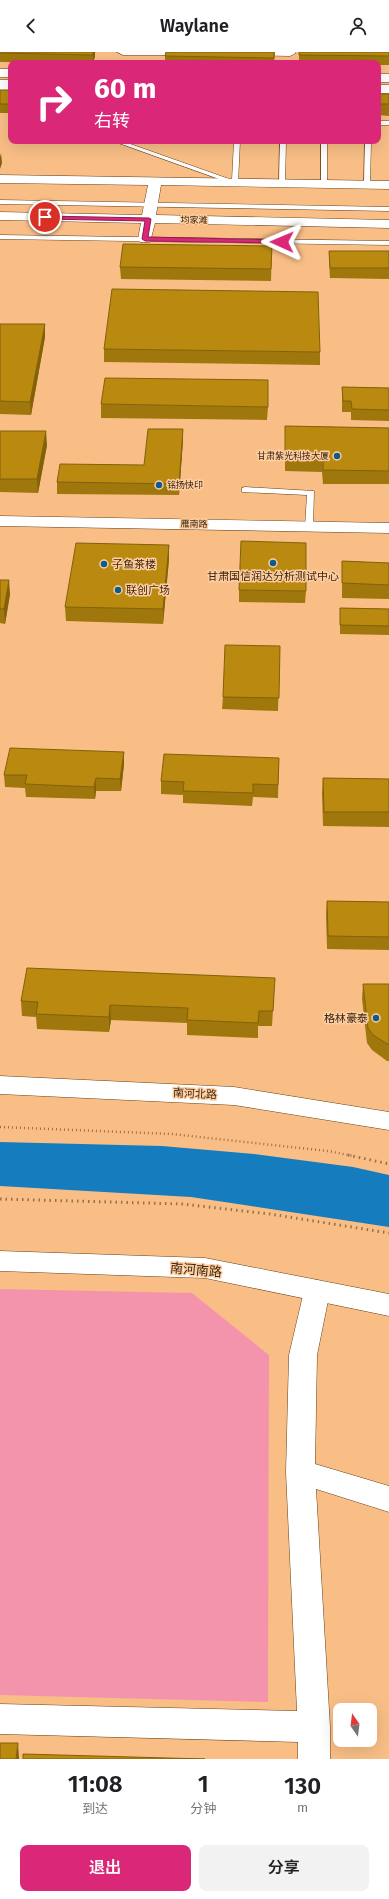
<!DOCTYPE html>
<html lang="zh">
<head>
<meta charset="utf-8">
<style>
	body { margin:0; font-family:"Fira Sans","Noto Sans SC",sans-serif; background:#f2f2f2; color:#202124; height:100vh; display:flex; flex-direction:column; font-size:15px; white-space:nowrap }
	* { box-sizing:border-box; margin:0 }
	p { font-size:13px; color:#757577 }
	.icon { flex:none; width:22px; height:22px; fill:none; stroke:currentColor; stroke-width:2; stroke-linecap:round; stroke-linejoin:round }
	.map { position:relative; height:1707px; overflow:hidden }
	.side { display:flex; flex-direction:column; background:#fff; flex:1 }
	.side>* { flex:none }
	.banner { position:absolute; left:8px; top:8px; width:373px; height:84px; border-radius:8px; box-shadow:0 4px 16px #0002; background:#db2777; color:#fff; overflow:hidden }
	.needle { width:26px; rotate:346deg }
	.fabs { position:absolute; left:333px; top:1651px; display:grid; gap:8px }
	.fabs a { display:grid; place-items:center; width:44px; height:44px; border-radius:8px; background:#fff; box-shadow:0 4px 16px #0002; font-size:20px }
	.pin { position:absolute; display:grid; place-items:center; width:34px; height:34px; color:#fff; margin:-17px; border:2px solid #fff; border-radius:50%; box-shadow:0 1px 4px #0007 }
	.me { position:absolute; width:44px; margin:-22px; rotate:271deg; stroke-linejoin:round; filter:drop-shadow(0 0 3px #0008) }
	.turn { display:flex; align-items:center; gap:14px; height:84px; padding:0 20px; font-size:18px }
	.turn .icon { width:52px; height:52px; stroke-width:2.5 }
	.turn b { display:block; font-size:28px; line-height:34px }
	.eta { display:flex; justify-content:space-evenly; align-items:center; height:68px; text-align:center }
	.eta b { font-size:24px; font-weight:600; line-height:28px }
	.primary-button { display:flex; gap:8px; margin-top:auto; padding:8px 20px }
	.primary-button a { flex:1; height:46px; border-radius:8px; background:#db2777; color:#fff; font-size:16px; font-weight:600; line-height:46px; text-align:center }
	.primary-button a+a { background:#f2f2f2; color:#202124 }
	header { display:flex; justify-content:space-between; align-items:center; height:52px; padding:0 20px; background:#fff; font-size:18px; font-weight:600 }
	.map>svg:first-child { display:block }
	.green { fill:#f494ac }
	.water { fill:#157cbe }
	.lines { fill:none; stroke-linecap:round; stroke-linejoin:round }
	.service-casing { stroke:#684015; stroke-width:1 }
	.minor-casing { stroke:#684015; stroke-width:1 }
	.tertiary-casing { stroke:#684015; stroke-width:1 }
	.secondary-casing { stroke:#684015; stroke-width:1 }
	.path-far1 { stroke:#987048; stroke-width:2.5; stroke-dasharray:1 3; stroke-linecap:butt }
	.path { stroke:#987048; stroke-width:3; stroke-dasharray:1.5 4; stroke-linecap:butt }
	.service { fill:#fff; fill-rule:evenodd }
	.minor { fill:#fff; fill-rule:evenodd }
	.tertiary { fill:#fff; fill-rule:evenodd }
	.secondary { fill:#fff; fill-rule:evenodd }
	.wall { fill:#9f770d }
	.shaded-wall { fill:#82610a }
	.building { fill:#b98a0f; stroke:#82610a }
	.route { fill:#db2777; stroke:#8e194d }
	.poi-dot { fill:#0b5c8e; stroke:#fecea2; stroke-width:1.5 }
	.labels { text-anchor:middle; dominant-baseline:central; stroke-width:3; stroke-linejoin:round; paint-order:stroke }
	.far-street-label { font-size:9px; fill:#3c260e; stroke:#fecea2 }
	.far-poi-label { font-size:9px; fill:#3c260e; stroke:#fecea2; text-anchor:end }
	.poi-label { font-size:11px; fill:#3c260e; stroke:#fecea2; text-anchor:start }
	.street-label { font-size:11px; fill:#3c260e; stroke:#fecea2 }
	.near-street-label { font-size:13px; fill:#3c260e; stroke:#fecea2 }
</style>
</head>
<body>
<header><svg class="icon" aria-label="back" viewBox="0 0 24 24"><path d="M15 5l-7 7 7 7"/></svg>Waylane<svg class="icon" aria-label="person" viewBox="0 0 24 24"><circle cx="12" cy="8" r="4"/><path d="M4 21q1-7 8-7t8 7"/></svg></header>
<div class="map">
<svg width="389" height="1707" viewBox="0 0 389 1707">
	<rect width="100%" height="100%" fill="#f9be86"/>
	<path class="green" d="M0 1237 192 1241 269 1303 268 1650 0 1643Z"/>
	<path class="water" d="M0 1090 162 1094 254 1102 353 1115 389 1123V1175L191 1145 0 1134Z"/>
	<g class="lines">
		<defs>
			<g id="service">
				<rect x="378" y="69" width="11" height="4"/>
				<path d="M113 89H122L232 128 234 89H240L238 131 233 132Z"/>
				<path d="M280 89H286L285 132 282 134 279 132Z"/>
				<path d="M321 89H327V133L324 135 321 133Z"/>
				<path d="M365 89H371L370 133 367 135 364 133Z"/>
				<path d="M0 148 389 155V159L0 152Z"/>
				<path d="M0 183 389 189V193L0 187Z"/>
				<path d="M245 435 314 439 313 475 309 478 305 475 307 443 242 440V436Z"/>
			</g>
			<g id="minor">
				<path d="M117 0H201L195 3H123Z"/>
				<path d="M239 0H295L296 1 290 4 245 3Z"/>
				<rect x="0" y="17" width="11" height="8"/>
				<rect x="378" y="22" width="11" height="8"/>
				<rect x="0" y="33" width="11" height="8"/>
				<path d="M0 123 389 129V137L161 133 156 163 389 168V176L155 171 150 190H140L138 187 141 171 0 168V160L142 163 148 133 0 131Z"/>
				<path d="M317 1228 326 1231 330 1239 317 1303 315 1412 389 1434V1460L316 1437 330 1675V1707H298V1690L0 1682V1652L297 1659 286 1420 289 1303 304 1239 308 1231Z"/>
			</g>
			<g id="tertiary">
				<path d="M0 1024 234 1035 389 1060V1078L234 1053 0 1042Z"/>
				<path d="M0 1199 205 1206 389 1242V1264L205 1226 0 1219Z"/>
			</g>
			<g id="secondary">
				<rect x="0" y="28" width="11" height="8"/>
				<rect x="378" y="33" width="11" height="8"/>
				<path d="M0 464 389 471V481L0 474Z"/>
			</g>
		</defs>
		<use href="#service" class="service-casing"/>
		<use href="#minor" class="minor-casing"/>
		<use href="#tertiary" class="tertiary-casing"/>
		<use href="#secondary" class="secondary-casing"/>
		<path class="path-far1" d="M0 1075 172 1082 328 1099 353 1104"/>
		<g class="path">
			<path d="M348 1103 389 1112"/>
			<path d="M0 1147 182 1152 270 1162 389 1181"/>
		</g>
		<use href="#service" class="service"/>
		<use href="#minor" class="minor"/>
		<use href="#tertiary" class="tertiary"/>
		<use href="#secondary" class="secondary"/>
	</g>
	<g class="wall">
		<path d="M0 0H95V4L93 11 0 10Z"/>
		<path d="M275 0 274 11H165V4Z"/>
		<path d="M299 0H389V13H378V11H299Z"/>
		<rect x="0" y="38" width="11" height="23"/>
		<path d="M378 42H389V64L378 63Z"/>
		<path d="M272 194 271 229 121 227 120 215Z"/>
		<path d="M329 199H389V227L330 226 329 209Z"/>
		<path d="M0 272H45V285L31 363 0 362Z"/>
		<path d="M104 297 320 300V313L104 310Z"/>
		<path d="M342 335 389 336V369L351 368V360H342Z"/>
		<path d="M101 352 268 355 267 368 101 366Z"/>
		<path d="M285 374 389 376V432H323L322 420 285 419Z"/>
		<path d="M0 379 47 393 38 441 0 440Z"/>
		<path d="M183 388 179 443 57 442V430L144 413Z"/>
		<path d="M169 493V507L163 572 66 569 65 555Z"/>
		<path d="M342 509 389 511V547L342 546Z"/>
		<path d="M0 528 10 542 5 572 0 571Z"/>
		<path d="M239 538 306 539 305 551 239 550Z"/>
		<path d="M340 556 389 557V583L340 582Z"/>
		<path d="M280 594 278 659 222 657 223 645Z"/>
		<path d="M124 700V712L121 739H96L95 747 26 745 25 736 5 735 4 723Z"/>
		<path d="M279 706 278 746 253 745 252 754 183 751V743L161 742V729Z"/>
		<path d="M323 726 389 727V775L323 774 322 741Z"/>
		<path d="M327 849 389 850V898L327 897 326 862Z"/>
		<path d="M363 932H389V1009H387L372 998 367 991 362 947Z"/>
		<path d="M274 941 272 974H258V986L187 983V971L111 968 109 980 37 977 36 965 22 964 21 949Z"/>
	</g>
	<g class="shaded-wall">
		<path d="M93 0H95V4L93 11Z"/>
		<path d="M1 101 2 111 0 117V105Z"/>
		<path d="M45 272V285L31 363 30 350Z"/>
		<path d="M183 377V388L179 443V432Z"/>
		<path d="M46 379 47 393 38 441 37 427Z"/>
		<path d="M169 493V507L163 572V557Z"/>
		<path d="M9 528 10 542 5 572 4 557Z"/>
		<path d="M124 700V712L121 739 120 727Z"/>
		<path d="M96 726V739L95 747 94 735Z"/>
		<path d="M110 953 111 968 109 980V965Z"/>
		<path d="M18 1691 19 1706V1707H16Z"/>
	</g>
	<g class="building">
		<path d="M0 0H93V3L0 1Z"/>
		<path d="M166 0H274V6L165 4Z"/>
		<path d="M299 0H389V4L299 3Z"/>
		<rect x="0" y="38" width="11" height="14"/>
		<rect x="378" y="42" width="11" height="10"/>
		<path d="M123 192 272 194 271 217 120 215Z"/>
		<path d="M329 199H389V216H330Z"/>
		<path d="M112 237 318 240 320 300 104 297Z"/>
		<path d="M0 272H45L30 350 0 349Z"/>
		<path d="M105 326 268 328V355L101 352Z"/>
		<path d="M342 335 389 336V358L352 357 351 349H343Z"/>
		<path d="M285 374 389 376V419L323 418V406H285Z"/>
		<path d="M148 377H183L179 432 57 430 60 412 144 413Z"/>
		<path d="M0 379H46L37 427H0Z"/>
		<path d="M241 489 306 491V539L239 538Z"/>
		<path d="M76 491 169 493 163 557 65 555Z"/>
		<path d="M342 509 389 511V533L342 531Z"/>
		<path d="M0 528H9L4 557H0Z"/>
		<path d="M340 556 389 557V574L340 573Z"/>
		<path d="M225 593 280 594 279 646 223 645Z"/>
		<path d="M10 696 124 700 120 727 96 726 94 735 25 732 27 723H4Z"/>
		<path d="M164 702 279 706 278 733 253 732V741L183 739 184 730 161 729Z"/>
		<path d="M323 726 389 727V760H324Z"/>
		<path d="M327 849 389 850V885L328 884Z"/>
		<path d="M27 916 275 926 273 959H259L258 971 187 968 188 956 110 953 109 965 36 962 38 950 21 949Z"/>
		<path d="M363 932H389V993L373 983 368 976Z"/>
		<path d="M0 1691H18L16 1707H0Z"/>
		<path d="M23 1702 205 1707H23Z"/>
	</g>
	<path class="route" d="M43 164 149 166 151 167 148 185 282 188 285 190 282 191 145 189 142 187 145 169 45 167 43 166Z"/>
	<g class="poi-dot">
		<circle cx="337" cy="404" r="4"/>
		<circle cx="159" cy="433" r="4"/>
		<circle cx="273" cy="511" r="4"/>
		<circle cx="104" cy="512" r="4"/>
		<circle cx="118" cy="538" r="4"/>
		<circle cx="376" cy="966" r="4"/>
	</g>
	<g class="labels">
		<g class="far-street-label">
			<text transform="translate(194 168) rotate(1)">均家滩</text>
			<text transform="translate(194 472) rotate(1)">雁南路</text>
		</g>
		<g class="far-poi-label">
			<text x="329" y="404">甘肃紫光科技大厦</text>
			<text x="167" y="433" text-anchor="start">铭扬快印</text>
		</g>
		<g class="poi-label">
			<text x="112" y="512">子鱼茶楼</text>
			<text x="273" y="524" text-anchor="middle">甘肃国信润达分析测试中心</text>
			<text x="126" y="538">联创广场</text>
			<text x="368" y="966" text-anchor="end">格林豪泰</text>
		</g>
		<g class="street-label">
			<text transform="translate(195 1042) rotate(3)">南河北路</text>
		</g>
		<g class="near-street-label">
			<text transform="translate(196 1218) rotate(5)">南河南路</text>
		</g>
	</g>
</svg>
<div class="fabs">
<a><svg class="needle" viewBox="-14 -14 28 28"><path d="M0-13l5 13h-10z" fill="#e53935"/><path d="M0 13l5-13h-10z" fill="#757577"/></svg></a>
</div>
<div class="pin" style="left:45px;top:165px;background:#d93025"><svg class="icon" aria-label="arrive" viewBox="0 0 24 24"><path d="M6 21V4h12l-3 4 3 4H6"/></svg></div>
<svg class="me" style="left:282px;top:190px" viewBox="-20 -20 40 40"><path d="M0-17L14 15 0 8-14 15z" fill="#db2777" stroke="#fff" stroke-width="4"/></svg>
<div class="banner">
<div class="turn"><svg class="icon" aria-label="right" viewBox="0 0 24 24"><path d="M7 20v-9h11M14 6l5 5-5 5"/></svg><div><b>60 m</b>右转</div></div>
</div>
</div>
<section class="side">
<div class="eta">
<div><b>11:08</b><p>到达</p></div>
<div><b>1</b><p>分钟</p></div>
<div><b>130</b><p>m</p></div>
</div>
<div class="primary-button"><a>退出</a><a>分享</a></div>
</section>
</body>
</html>
